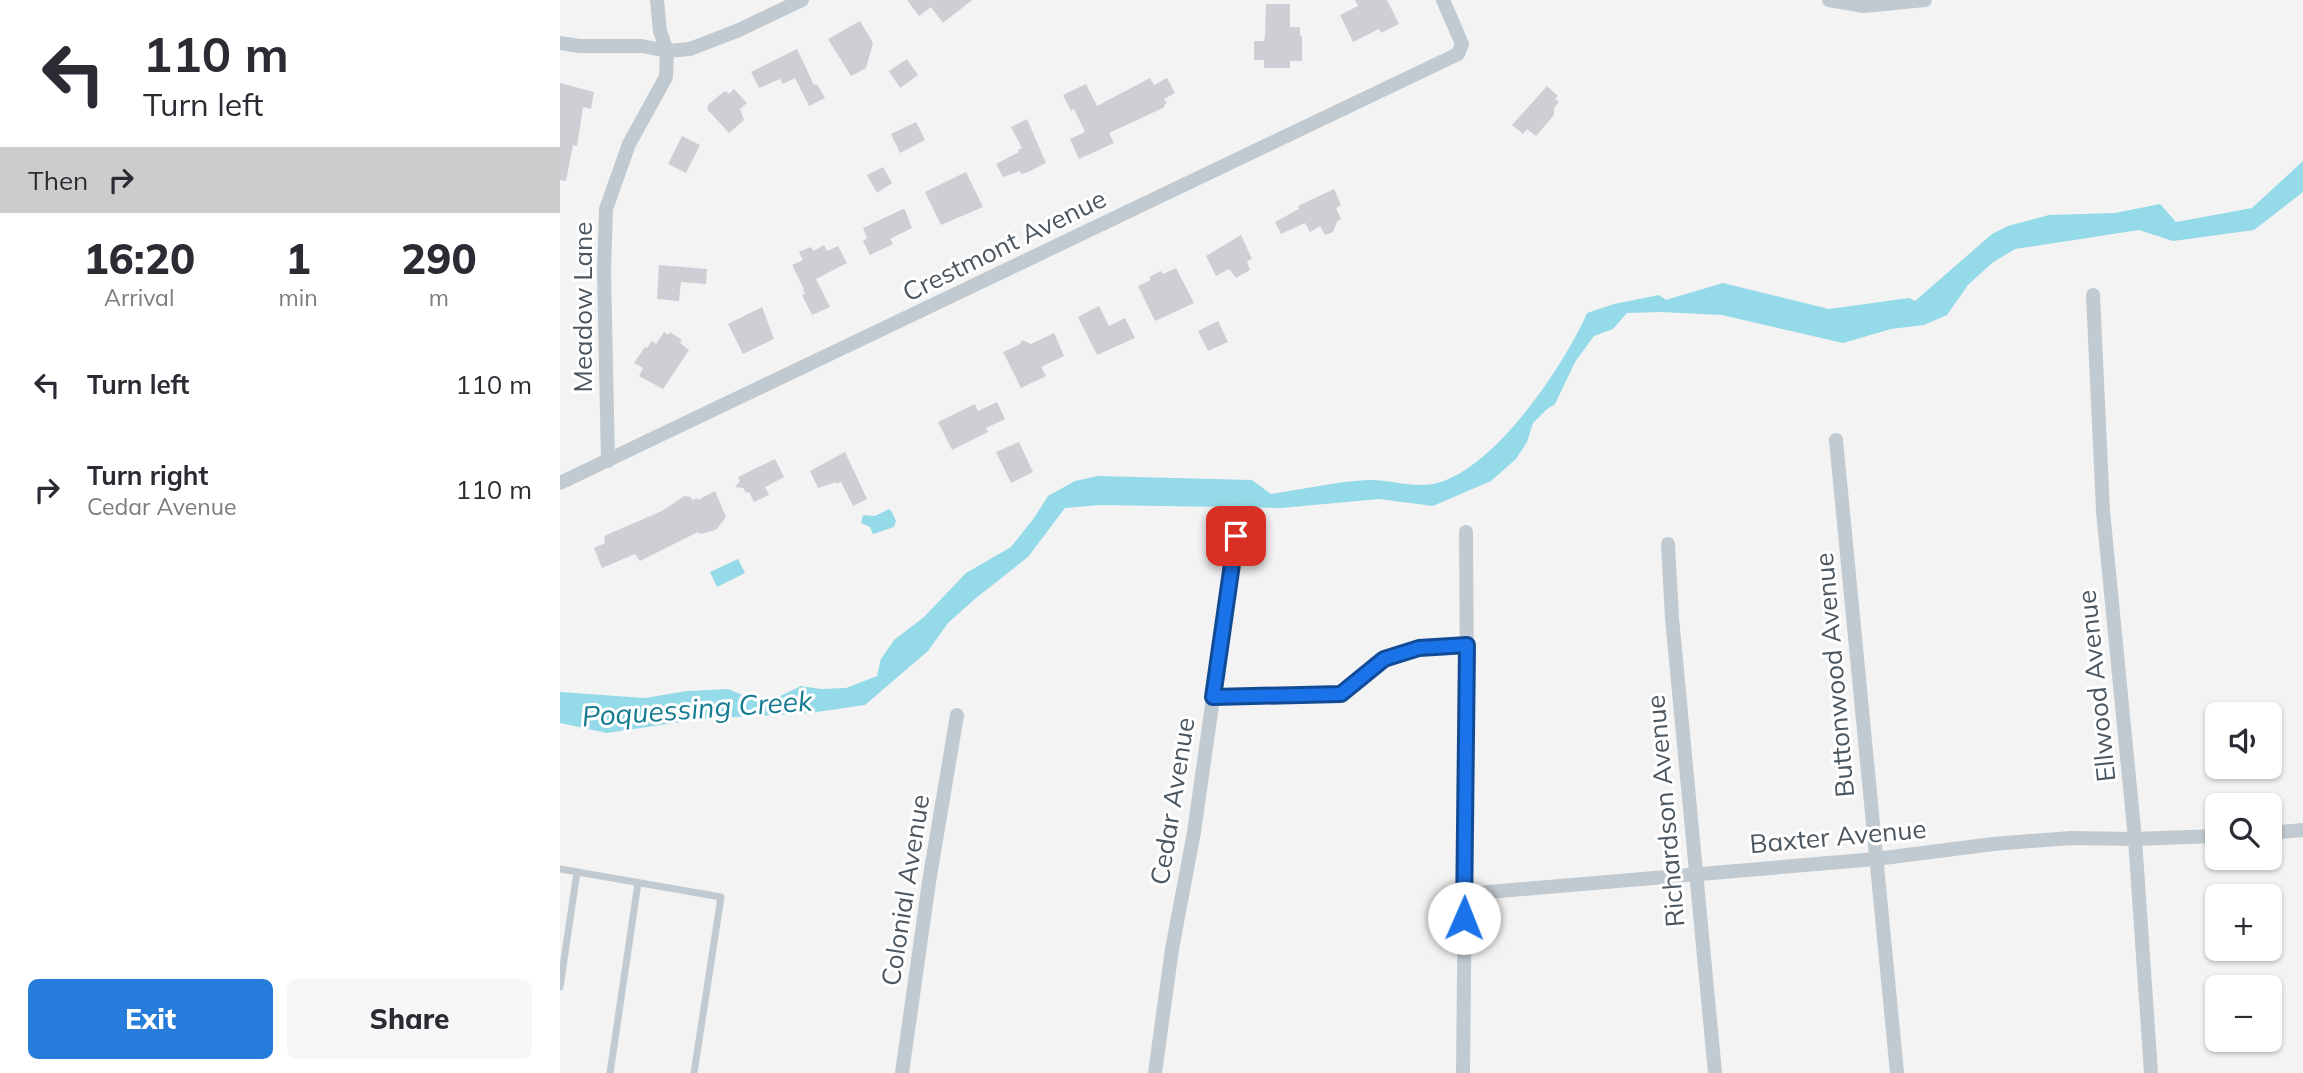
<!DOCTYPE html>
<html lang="en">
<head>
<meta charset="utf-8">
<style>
	body { margin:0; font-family:Mulish,sans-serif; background:#f7f7f7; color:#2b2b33; height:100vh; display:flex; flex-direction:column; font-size:26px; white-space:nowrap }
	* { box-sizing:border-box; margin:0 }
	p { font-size:23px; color:#7c7c81 }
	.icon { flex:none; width:38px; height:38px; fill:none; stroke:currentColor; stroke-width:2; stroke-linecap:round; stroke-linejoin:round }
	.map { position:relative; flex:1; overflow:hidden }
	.panel { display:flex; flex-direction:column; background:#fff; width:560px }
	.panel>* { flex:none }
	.guide { background:#fff; color:#2b2b33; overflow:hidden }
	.tools { position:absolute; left:1645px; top:702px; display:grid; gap:14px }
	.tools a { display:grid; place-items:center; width:77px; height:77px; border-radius:10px; background:#fff; box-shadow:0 2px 5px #0004; font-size:35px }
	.pin { position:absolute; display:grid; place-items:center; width:60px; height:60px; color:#fff; margin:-30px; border-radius:14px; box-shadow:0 4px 10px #0006 }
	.me { position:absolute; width:77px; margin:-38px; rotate:1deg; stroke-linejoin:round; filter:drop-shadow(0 0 5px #0008) }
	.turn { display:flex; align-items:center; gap:24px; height:147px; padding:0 28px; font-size:32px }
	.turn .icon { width:91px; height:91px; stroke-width:2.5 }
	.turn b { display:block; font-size:49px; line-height:60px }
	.then { display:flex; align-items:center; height:66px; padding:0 28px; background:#0003; gap:14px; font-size:26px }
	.eta { display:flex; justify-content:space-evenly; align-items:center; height:119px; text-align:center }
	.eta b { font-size:42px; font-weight:800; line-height:49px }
	.action { display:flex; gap:14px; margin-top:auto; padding:14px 28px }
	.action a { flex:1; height:80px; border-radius:10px; background:#267cdb; color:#fff; font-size:28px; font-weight:800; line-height:80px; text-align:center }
	.action a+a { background:#f7f7f7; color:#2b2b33 }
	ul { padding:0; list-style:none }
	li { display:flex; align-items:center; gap:21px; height:105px; padding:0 28px }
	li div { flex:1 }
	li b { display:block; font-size:26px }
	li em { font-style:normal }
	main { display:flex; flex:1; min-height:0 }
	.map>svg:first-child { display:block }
	.water { fill:#95dae8 }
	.building { fill:#cdcfd4 }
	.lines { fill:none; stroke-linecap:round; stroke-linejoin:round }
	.service { stroke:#c1cad0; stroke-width:7 }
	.minor { stroke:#c1cad0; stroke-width:14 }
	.route-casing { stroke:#114b97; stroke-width:18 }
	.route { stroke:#1a73e8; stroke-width:12 }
	.labels { text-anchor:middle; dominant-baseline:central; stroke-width:6; stroke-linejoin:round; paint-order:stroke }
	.street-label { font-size:26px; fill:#4b565f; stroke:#fff }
	.water-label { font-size:28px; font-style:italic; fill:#147b91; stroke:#fff }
</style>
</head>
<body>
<main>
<section class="panel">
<div class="guide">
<div class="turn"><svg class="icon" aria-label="left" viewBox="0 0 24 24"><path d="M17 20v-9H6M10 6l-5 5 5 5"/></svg><div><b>110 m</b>Turn left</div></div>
<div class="then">Then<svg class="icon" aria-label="right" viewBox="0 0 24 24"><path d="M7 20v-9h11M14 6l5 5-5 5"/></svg></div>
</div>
<div class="eta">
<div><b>16:20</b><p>Arrival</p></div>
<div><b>1</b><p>min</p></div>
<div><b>290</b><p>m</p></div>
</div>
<ul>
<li><svg class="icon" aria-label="left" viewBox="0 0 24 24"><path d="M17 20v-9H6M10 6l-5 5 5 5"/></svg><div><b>Turn left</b></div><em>110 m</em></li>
<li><svg class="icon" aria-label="right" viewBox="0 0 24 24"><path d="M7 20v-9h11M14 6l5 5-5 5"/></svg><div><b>Turn right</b><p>Cedar Avenue</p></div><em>110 m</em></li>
</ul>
<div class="action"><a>Exit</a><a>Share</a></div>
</section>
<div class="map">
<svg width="1743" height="1073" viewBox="0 0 1743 1073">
	<rect width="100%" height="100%" fill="#f4f3f3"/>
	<g class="water">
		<path d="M1743 161V192L1694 230 1613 241 1579 230 1455 249 1432 263 1408 285 1387 315 1364 325 1331 329 1283 343 1162 315 1100 312 1067 313 1053 329 1034 336 1015 362 995 404 986 410 973 423 967 442 956 459 931 481 873 506 819 499 721 508 540 505 505 508 468 557 416 598 388 623 368 651 305 705 250 713 141 719 47 733 0 723V692L85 698 127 691 168 689 195 700 216 698 241 686 261 689 286 688 317 676 321 659 334 640 364 617 406 573 451 547 474 518 488 496 515 481 538 476 692 480 711 494C743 489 775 482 807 480 830 479 855 489 877 483 935 468 1004 366 1027 313L1054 304 1099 295 1106 300 1163 283 1269 309 1349 298 1355 301 1432 234 1448 226 1489 215 1555 213 1600 204 1616 222 1692 208Z"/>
		<path d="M329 509 332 512 336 521 334 527 313 534 310 527 301 523 303 515 315 516Z"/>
		<path d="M178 559 185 573 157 587 150 572Z"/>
	</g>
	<g class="building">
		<path d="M347 0H412L383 23 371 7 359 16Z"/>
		<path d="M795 0H827L839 24 821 33 819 29 793 42 780 15 798 6Z"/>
		<path d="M706 4H730V27H740V36H742V61H730V68H704V60H694V41H704L705 36Z"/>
		<path d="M300 21 313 43 306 68 291 76 268 39Z"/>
		<path d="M237 49 254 85 257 84 265 98 249 106 235 78 223 84 220 79 199 88 191 72Z"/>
		<path d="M347 59 358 75 340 88 329 71Z"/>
		<path d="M590 78 594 85 607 78 615 93 604 99 607 103 604 105 605 107 549 133 554 143 519 159 510 139 525 132 514 109 511 111 503 95 526 84 537 106Z"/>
		<path d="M0 83 34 92 31 109 23 107 17 146 13 145 6 181 0 180Z"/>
		<path d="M987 86 998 96 995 99 999 102 994 108V115L976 136 967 129 963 134 952 125Z"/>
		<path d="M174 89 187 103 180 109 184 120 169 133 147 109 149 104 162 93 166 91 169 94Z"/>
		<path d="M467 119 486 163 468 172 461 174 460 171 443 177 436 164 459 152 458 150 462 148 451 127Z"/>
		<path d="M356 122 365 140 340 153 331 134Z"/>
		<path d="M122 136 140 145 126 173 108 164Z"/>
		<path d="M323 167 332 183 317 193 307 175Z"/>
		<path d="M406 172 423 207 381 225 365 192Z"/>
		<path d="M774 189 781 205 776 208 781 219 777 222 773 232 765 235 760 226 750 232 745 223 721 234 715 222 739 209 738 206Z"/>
		<path d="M343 209 345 210 352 228 330 239 333 244 310 255 303 241 307 238 303 228Z"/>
		<path d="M681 235 692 259 687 261 690 270 676 278 669 269 656 276 646 256Z"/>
		<path d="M264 245 267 251 278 246 287 263 256 279 270 307 252 315 242 295 245 294 242 285 232 265 243 260 239 252 251 247 253 251Z"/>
		<path d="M99 265 147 269 146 284 121 282 119 301 97 299Z"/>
		<path d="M616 268 634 303 595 321 578 286 591 280 589 277 601 271 603 274Z"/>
		<path d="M539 306 549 326 565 318 575 338 537 355 518 317Z"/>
		<path d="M202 307 214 339 183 354 168 324Z"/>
		<path d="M658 321 668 342 648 351 638 331Z"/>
		<path d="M104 332 108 335 110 332 122 340 120 343 129 350 103 389 79 376 83 368 74 363 85 347 87 348 92 341 96 344Z"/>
		<path d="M494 333 504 356 481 367 486 376 461 388 443 352 460 344 462 340 471 344Z"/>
		<path d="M437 402 445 419 426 428 428 432 392 450 378 422 415 404 418 411Z"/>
		<path d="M459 442 473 472 451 483 436 452Z"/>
		<path d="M285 452 307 499 293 506 281 482 277 484 276 482 258 488 250 471Z"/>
		<path d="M215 459 224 477 205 487 209 495 194 502 189 492 186 493 183 488 175 487 180 481 178 477Z"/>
		<path d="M155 491 166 517 156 530 140 534 138 532 80 561 75 554 42 568 34 548 45 543 44 536 102 511 124 496 131 497 132 500 137 498 138 500Z"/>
	</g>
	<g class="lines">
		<g class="service">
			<path d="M654 697 781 693 823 659 859 648 907 645"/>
			<path d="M0 869 161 897 134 1073"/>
			<path d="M0 987 17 872"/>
			<path d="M50 1073 78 883"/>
		</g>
		<g class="minor">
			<path d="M1269 0 1304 6 1365 0"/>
			<path d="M0 43 19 46H82L107 51 130 49 179 30 242 0"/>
			<path d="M1533 295 1543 511 1575 839 1591 1073"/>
			<path d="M1276 440 1337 1073"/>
			<path d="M48 461 44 271 46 209 69 144 106 77 107 51 100 31 97 0"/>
			<path d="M0 483 898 54 902 44 883 0"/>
			<path d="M1108 544 1112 618 1155 1073"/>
			<path d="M1710 833 1743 830"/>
			<path d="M905 894 1316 859 1433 844 1511 838 1575 839 1657 836"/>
			<path d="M342 1073 369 882 397 715"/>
			<path d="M595 1073 612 949 634 832 676 536"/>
			<path d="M903 1073 907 686 906 532"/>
		</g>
	</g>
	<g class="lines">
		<defs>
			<path id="route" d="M676 536 653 697 781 694 824 659 859 648 907 645 904 918"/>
		</defs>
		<use href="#route" class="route-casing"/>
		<use href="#route" class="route"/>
	</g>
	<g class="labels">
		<g class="street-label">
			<text transform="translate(444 245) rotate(-26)">Crestmont Avenue</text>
			<text transform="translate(22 307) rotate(-90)">Meadow Lane</text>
			<text transform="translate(1274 675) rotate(-95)">Buttonwood Avenue</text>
			<text transform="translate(1536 686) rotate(-96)">Ellwood Avenue</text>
			<text transform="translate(612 801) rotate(-81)">Cedar Avenue</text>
			<text transform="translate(1105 811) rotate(-95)">Richardson Avenue</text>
			<text transform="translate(1278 836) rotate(-5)">Baxter Avenue</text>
			<text transform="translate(345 890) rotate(-81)">Colonial Avenue</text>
		</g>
		<g class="water-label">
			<text transform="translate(137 708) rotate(-4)">Poquessing Creek</text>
		</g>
	</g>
</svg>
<div class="tools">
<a><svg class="icon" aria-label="sound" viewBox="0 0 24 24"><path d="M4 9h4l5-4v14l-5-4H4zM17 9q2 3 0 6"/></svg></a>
<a><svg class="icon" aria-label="search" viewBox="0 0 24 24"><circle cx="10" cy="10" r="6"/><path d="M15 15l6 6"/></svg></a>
<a>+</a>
<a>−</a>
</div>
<div class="pin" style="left:676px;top:536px;background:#d93025"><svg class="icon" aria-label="arrive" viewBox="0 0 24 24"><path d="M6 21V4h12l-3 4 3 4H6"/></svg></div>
<svg class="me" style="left:904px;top:918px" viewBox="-20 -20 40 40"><circle r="19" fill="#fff"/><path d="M0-13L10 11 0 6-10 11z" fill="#1a73e8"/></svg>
</div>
</main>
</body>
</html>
